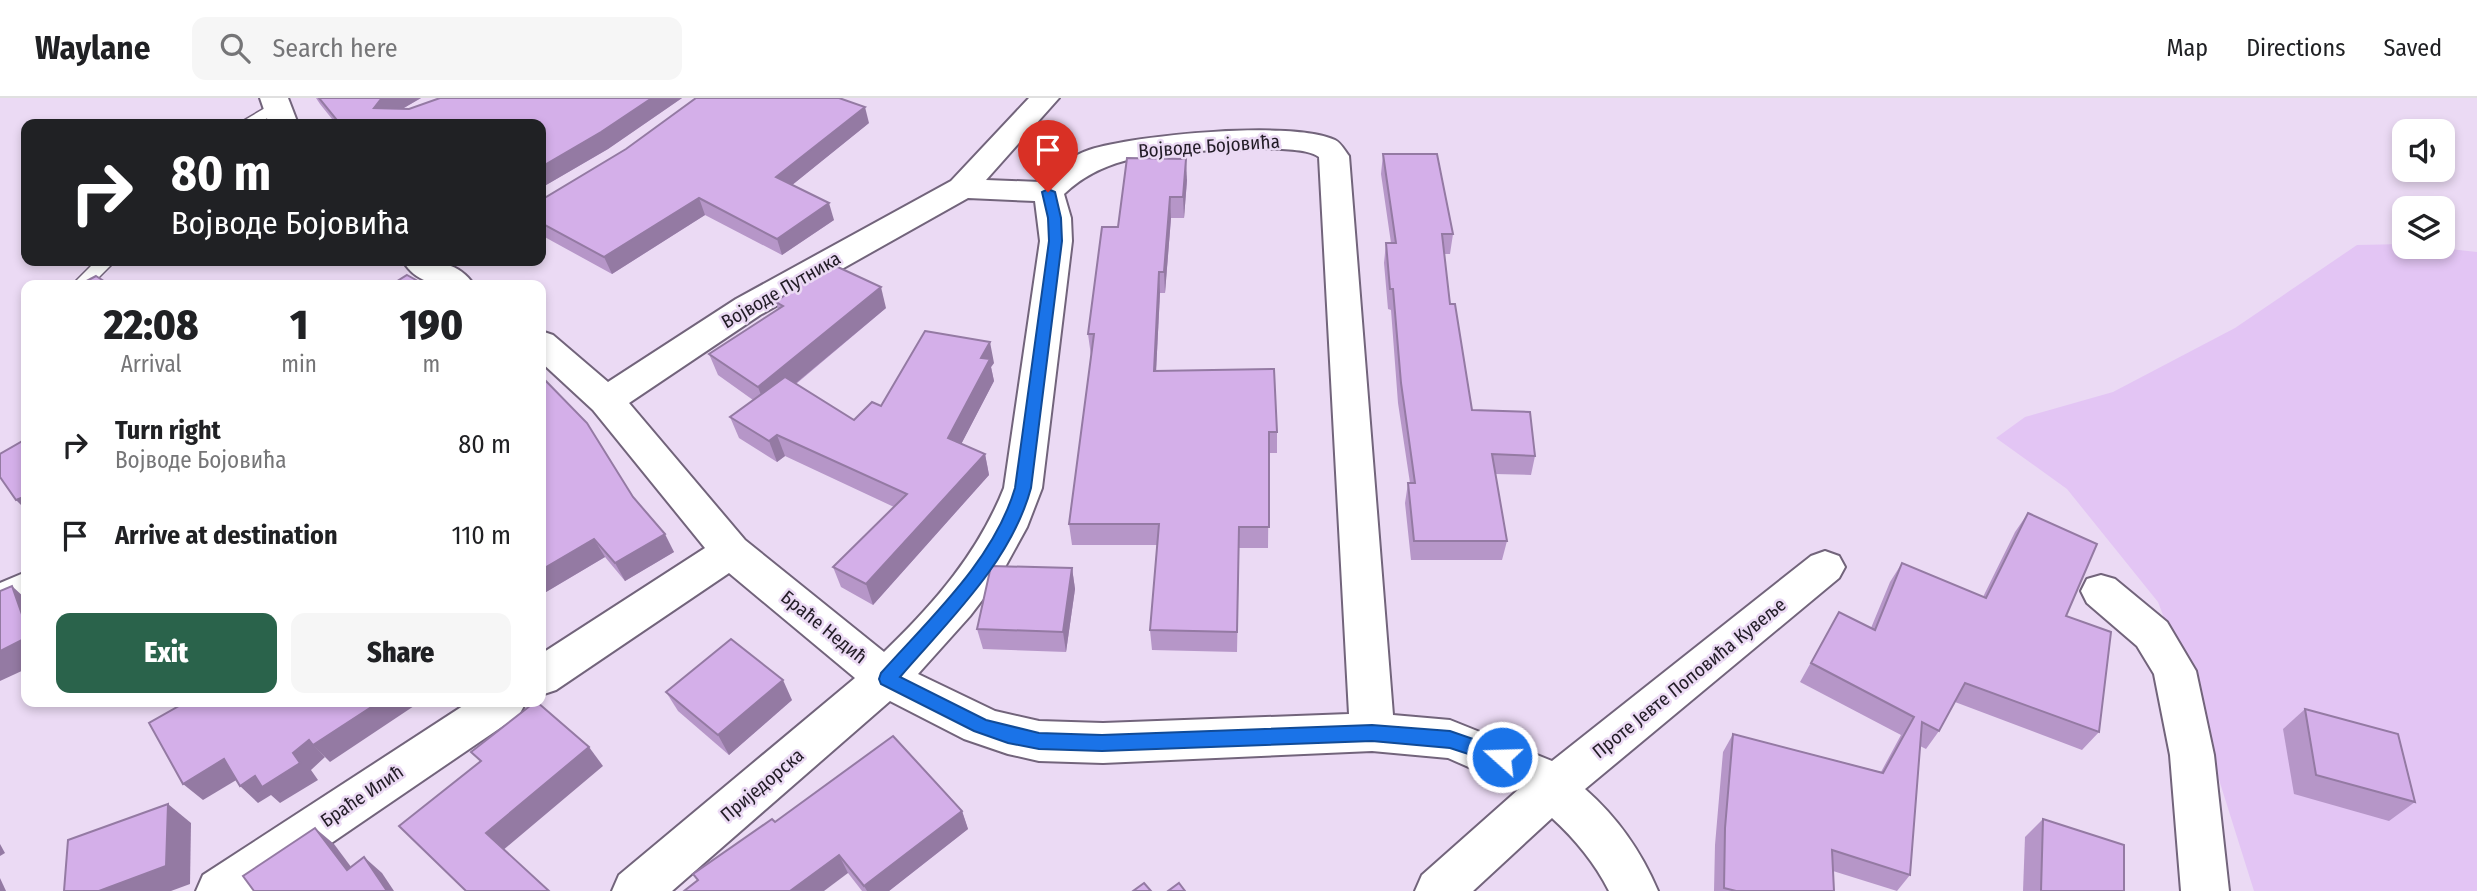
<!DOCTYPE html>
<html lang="en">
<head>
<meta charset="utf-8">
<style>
	body { margin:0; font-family:"Fira Sans Condensed",sans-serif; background:#f6f6f6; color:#202124; height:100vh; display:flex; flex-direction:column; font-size:26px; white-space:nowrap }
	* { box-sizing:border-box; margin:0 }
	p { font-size:23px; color:#757577 }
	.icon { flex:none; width:38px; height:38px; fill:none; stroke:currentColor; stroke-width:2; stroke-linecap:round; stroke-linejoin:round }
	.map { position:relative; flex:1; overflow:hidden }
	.details { position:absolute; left:21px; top:182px; width:525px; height:427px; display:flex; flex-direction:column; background:#fff; border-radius:14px; box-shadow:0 4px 10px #0003 }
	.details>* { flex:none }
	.hud { position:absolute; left:21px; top:21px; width:525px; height:147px; border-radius:14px; box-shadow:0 4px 10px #0003; background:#202124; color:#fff; overflow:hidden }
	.tools { position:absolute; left:2392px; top:21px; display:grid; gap:14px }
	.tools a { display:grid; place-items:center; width:63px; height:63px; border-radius:14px; background:#fff; box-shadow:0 4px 10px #0003; font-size:35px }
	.pin { position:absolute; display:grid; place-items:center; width:60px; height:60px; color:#fff; margin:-72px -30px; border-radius:50% 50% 50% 0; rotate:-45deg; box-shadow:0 0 7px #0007 }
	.pin .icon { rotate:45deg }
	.me { position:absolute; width:77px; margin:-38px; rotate:290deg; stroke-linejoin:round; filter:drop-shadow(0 0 5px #0008) }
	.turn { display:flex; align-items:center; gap:24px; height:147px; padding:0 35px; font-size:32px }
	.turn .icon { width:91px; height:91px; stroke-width:2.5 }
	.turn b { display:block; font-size:49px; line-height:60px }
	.eta { display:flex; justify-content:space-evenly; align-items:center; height:119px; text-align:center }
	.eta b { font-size:42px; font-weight:800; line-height:49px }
	.primary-button { display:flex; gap:14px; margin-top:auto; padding:14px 35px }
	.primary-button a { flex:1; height:80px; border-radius:14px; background:#2a634b; color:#fff; font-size:28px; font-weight:800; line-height:80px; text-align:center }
	.primary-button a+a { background:#f6f6f6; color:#202124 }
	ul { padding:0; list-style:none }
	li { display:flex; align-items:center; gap:21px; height:91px; padding:0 35px }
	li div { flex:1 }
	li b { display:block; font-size:26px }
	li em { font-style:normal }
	header { display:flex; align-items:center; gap:42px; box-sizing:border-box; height:98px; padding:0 35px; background:#fff; border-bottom:2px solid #e0e0e0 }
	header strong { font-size:33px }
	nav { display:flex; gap:38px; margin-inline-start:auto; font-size:24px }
	.search { width:490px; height:63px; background:#f6f6f6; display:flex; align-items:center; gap:18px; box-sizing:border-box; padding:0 24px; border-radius:14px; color:#757577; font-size:26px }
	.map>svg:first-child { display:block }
	.green { fill:#e3c5f4 }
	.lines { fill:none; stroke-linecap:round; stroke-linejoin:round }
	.service-casing { stroke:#72647b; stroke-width:3 }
	.minor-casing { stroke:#72647b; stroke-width:4 }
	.service { fill:#fff; fill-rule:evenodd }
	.minor { fill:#fff; fill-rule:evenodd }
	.wall { fill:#b696c8 }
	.shaded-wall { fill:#947aa3 }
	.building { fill:#d4afe9; stroke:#947aa3; stroke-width:2 }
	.route { fill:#1a73e8; stroke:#114b97; stroke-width:2 }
	.labels { text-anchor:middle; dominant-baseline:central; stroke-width:5; stroke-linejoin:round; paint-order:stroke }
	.street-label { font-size:19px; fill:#221c26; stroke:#ebdaf4 }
</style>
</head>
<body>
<header>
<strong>Waylane</strong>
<div class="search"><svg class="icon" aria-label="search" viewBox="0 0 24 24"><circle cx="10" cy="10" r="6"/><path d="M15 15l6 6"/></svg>Search here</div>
<nav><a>Map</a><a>Directions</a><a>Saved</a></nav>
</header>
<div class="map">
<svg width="2477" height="793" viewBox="0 0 2477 793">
	<rect width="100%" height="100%" fill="#ebdaf4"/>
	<path class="green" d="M2404 146 2477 154V793H2254L2188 583 2158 504 2067 391 1996 340 2025 319 2113 294 2235 230 2357 147Z"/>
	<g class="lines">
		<defs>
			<g id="service">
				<path d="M277 3 285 8 283 11 257 26H238Z"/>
				<path d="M96 163H115L91 187H72Z"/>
			</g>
			<g id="minor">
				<path d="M260 0H288L298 26H269Z"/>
				<path d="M1029 0H1059L986 82 1040 84C1055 71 1071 58 1089 52 1135 37 1293 22 1335 42 1341 45 1345 53 1349 58L1393 617 1450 622 1552 663 1811 458 1825 453 1839 458 1845 469 1839 480 1585 691C1618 720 1641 753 1658 793H1609C1595 765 1575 741 1552 720L1473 793H1415L1422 777 1519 691 1448 660 1372 653 1103 665 1039 663 1008 656 964 641 890 603 672 793H612L619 777 855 580 729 475 556 592 541 597V556L705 450 593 312 541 264V233L553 237 608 284 736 201 951 83ZM1213 52C1236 52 1304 46 1319 59L1349 616 1103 625 1039 623 995 613 918 576 970 518 999 480 1027 429 1042 390 1072 143 1071 120 1064 96C1106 56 1159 56 1213 52ZM968 100 1035 103 1040 143 1004 390C978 455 935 505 884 554L745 442 629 305 760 217Z"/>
				<path d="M403 163C430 163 457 161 474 187 447 188 418 189 403 163Z"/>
				<path d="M26 474V509L0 521V485Z"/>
				<path d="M2101 477 2115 481 2167 524 2196 573 2214 657 2229 793H2181L2170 657 2154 576 2137 548 2087 505 2081 493 2087 481Z"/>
				<path d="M469 604H526L519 617 261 793H196L203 777Z"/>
			</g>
		</defs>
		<use href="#service" class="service-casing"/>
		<use href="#minor" class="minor-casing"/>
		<use href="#service" class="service"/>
		<use href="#minor" class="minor"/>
	</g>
	<g class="wall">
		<path d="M316 0H421L402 11H409L440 0H682L608 51 541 90V26H336L320 6Z"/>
		<path d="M869 25 792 87 834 122 782 157 705 117 612 176 541 137V100Z"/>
		<path d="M1383 56 1453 136 1450 156H1444L1450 206 1472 312 1535 358 1531 377 1495 376 1507 443 1502 462H1411L1405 405 1408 385H1410L1398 305 1391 212 1388 211 1384 165 1386 145H1391L1381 76Z"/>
		<path d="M1187 82 1184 120H1171L1165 195H1160L1156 273 1277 334V355H1269L1268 450H1239L1237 554 1152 552 1150 532 1157 447H1072L1069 426 1091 258 1088 236 1118 129Z"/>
		<path d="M776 204 886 210 796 286 854 322 881 308 994 265 991 269 994 283 961 346 985 356 989 377 873 507 841 489 833 469 894 409 785 358 777 364 739 340 730 319 753 302 718 277 709 256 778 211Z"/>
		<path d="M633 399 674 454 625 483 605 459 541 497Z"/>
		<path d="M2028 415 2066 518 2099 634 2082 652 1955 604 1939 633 1926 651 1920 648 1910 777 1897 793 1833 773 1834 793H1714L1715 747 1723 654 1733 636 1881 674 1901 637 1800 584 1839 514 1871 530 1890 484 1902 465 1983 499 2015 434Z"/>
		<path d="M1072 470 1075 491 1066 554 983 551 977 531Z"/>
		<path d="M666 594 792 602 729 657 678 613Z"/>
		<path d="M2305 611 2415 704 2389 723 2294 696 2283 631Z"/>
		<path d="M962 713 968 731 889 793H862L848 775 698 782 775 724Z"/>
		<path d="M2043 721 2124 793H2023L2025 739Z"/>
	</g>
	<g class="shaded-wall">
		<path d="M383 0H421L390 18 374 10 381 1Z"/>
		<path d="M652 0H682L608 51 541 90V69Z"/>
		<path d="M865 9 869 25 781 96 776 79Z"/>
		<path d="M1186 61 1187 82 1184 120 1183 99Z"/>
		<path d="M1170 99 1171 120 1165 195 1164 174Z"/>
		<path d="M699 100 705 117 612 176 604 159Z"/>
		<path d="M829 105 834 122 782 157 777 141Z"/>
		<path d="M1159 174 1160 195 1155 294 1154 273Z"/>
		<path d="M881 189 886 210 766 310 758 289Z"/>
		<path d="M990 244 994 265 991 269 994 283 953 362 948 340 981 260Z"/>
		<path d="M777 337 785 358 777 364 769 343Z"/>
		<path d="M985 356 989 377 873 507 866 486Z"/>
		<path d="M26 398V412L16 402Z"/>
		<path d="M665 436 674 454 625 483 615 465Z"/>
		<path d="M594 441 605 459 541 497V472Z"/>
		<path d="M1072 470 1075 491 1066 554 1063 534Z"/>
		<path d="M12 488 26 501V528Z"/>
		<path d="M26 540V571L0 583V553Z"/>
		<path d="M783 582 792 602 729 657 718 637Z"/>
		<path d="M379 604H420L330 664 313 647Z"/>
		<path d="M309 642 325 659 311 672 318 682 280 705 271 697 258 705 240 688 293 655Z"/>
		<path d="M589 649 603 668 502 753 486 735Z"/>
		<path d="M224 661 243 678 203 702 183 686Z"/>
		<path d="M168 706 191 725 190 786 171 793H99Z"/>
		<path d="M962 713 968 731 889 793H867L864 788Z"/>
		<path d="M315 730 334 746 366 789 347 772Z"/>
		<path d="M0 746 5 755 0 758Z"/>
		<path d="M839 757 848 775 824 793H790Z"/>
		<path d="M364 759 382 775 394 793H387Z"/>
		<path d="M0 780 6 793H0Z"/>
	</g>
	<g class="building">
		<path d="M319 0H383L381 1 374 10 409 11 440 0H652L601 34 541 69V26H340Z"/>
		<path d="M696 0H839L865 9 776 79 829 105 777 141 699 100 604 159 541 125V100L546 99 626 51Z"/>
		<path d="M1383 56H1437L1453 136H1442L1450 206H1455L1472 312 1530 314 1535 358 1492 356 1507 443H1414L1408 385H1415L1401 285 1393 191H1390L1386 145H1396Z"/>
		<path d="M1127 60 1186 61 1183 99H1170L1164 174H1159L1154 273 1274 271 1277 334H1269V429H1239L1237 534 1150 532 1159 426H1069L1094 236H1088L1102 129H1118Z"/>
		<path d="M827 164 881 189 758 289 709 256 783 208 776 204Z"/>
		<path d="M407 177 425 187H391Z"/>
		<path d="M96 178 110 187H79Z"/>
		<path d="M925 233 990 244 981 260 990 261 948 340 985 356 866 486 833 469 907 396 777 337 769 343 730 319 785 279 854 322 872 304 881 308Z"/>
		<path d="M541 278 587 325 633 399 665 436 615 465 594 441 541 472Z"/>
		<path d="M26 341V398L16 402 0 379V356Z"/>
		<path d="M2028 415 2097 446 2066 518 2111 534 2099 634 1965 585 1939 633 1922 624 1910 777 1832 752 1834 793H1736L1724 790 1725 730 1733 636 1883 675 1914 619 1811 565 1839 514 1875 532 1902 465 1986 500Z"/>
		<path d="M991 468 1072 470 1063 534 977 531Z"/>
		<path d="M12 488 26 528V540L0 553V493Z"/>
		<path d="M731 541 783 582 718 637 666 594Z"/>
		<path d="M186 604H379L313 647 309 642 293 655 300 665 262 689 255 678 240 688 224 661 183 686 149 625Z"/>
		<path d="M535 604H537L589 649 486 735 549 793H466L399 728 481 663 471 654Z"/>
		<path d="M2305 611 2398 636 2415 704 2316 677Z"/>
		<path d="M893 638 962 713 864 788 839 757 790 793H684L698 782 693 776 772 721 775 724Z"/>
		<path d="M168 706 166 768 99 793H64L68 742Z"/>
		<path d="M2043 721 2124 747V793H2041Z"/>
		<path d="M315 730 347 772 364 759 387 793H254L243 778Z"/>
		<path d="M1144 785 1151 793H1133Z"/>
		<path d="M1179 785 1185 793H1168Z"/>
	</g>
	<path class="route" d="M1048 91 1055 94 1061 120 1062 143 1031 390C1011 464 949 522 900 579L986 622 1039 635 1102 637 1372 627 1450 633 1508 653 1511 659 1508 665 1502 667 1450 650 1372 643 1102 653 1039 651 1008 645 974 633 881 586 879 581 881 575C930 520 994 462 1015 390L1049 143 1048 120 1042 94Z"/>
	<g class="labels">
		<g class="street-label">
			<text transform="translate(1209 48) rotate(-4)">Војводе Бојовића</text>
			<text transform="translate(781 192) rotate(-30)">Војводе Путника</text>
			<text transform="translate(824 529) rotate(39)">Браће Недић</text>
			<text transform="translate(1689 580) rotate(-39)">Проте Јевте Поповића Кувеље</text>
			<text transform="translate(762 687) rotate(-40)">Приједорска</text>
			<text transform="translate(362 698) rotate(-34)">Браће Илић</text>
		</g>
	</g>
</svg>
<div class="tools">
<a><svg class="icon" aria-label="sound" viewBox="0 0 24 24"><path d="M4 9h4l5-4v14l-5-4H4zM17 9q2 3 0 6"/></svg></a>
<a><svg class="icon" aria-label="layers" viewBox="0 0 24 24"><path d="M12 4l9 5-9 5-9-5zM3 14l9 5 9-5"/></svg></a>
</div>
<div class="pin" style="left:1048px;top:94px;background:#d93025"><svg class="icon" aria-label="arrive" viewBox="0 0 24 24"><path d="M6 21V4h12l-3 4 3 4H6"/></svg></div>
<svg class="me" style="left:1502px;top:659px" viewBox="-20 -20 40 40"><circle r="17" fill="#1a73e8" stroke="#fff" stroke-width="3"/><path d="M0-11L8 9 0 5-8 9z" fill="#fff"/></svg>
<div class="hud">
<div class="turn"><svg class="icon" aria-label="right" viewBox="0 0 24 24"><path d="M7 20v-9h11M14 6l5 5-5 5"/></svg><div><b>80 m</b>Војводе Бојовића</div></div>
</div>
<section class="details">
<div class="eta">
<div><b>22:08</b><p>Arrival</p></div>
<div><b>1</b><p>min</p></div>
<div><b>190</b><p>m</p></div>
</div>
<ul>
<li><svg class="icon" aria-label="right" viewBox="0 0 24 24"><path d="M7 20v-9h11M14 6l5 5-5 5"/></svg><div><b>Turn right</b><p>Војводе Бојовића</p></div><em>80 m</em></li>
<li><svg class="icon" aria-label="arrive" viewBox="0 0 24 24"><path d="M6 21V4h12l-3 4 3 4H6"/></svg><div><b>Arrive at destination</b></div><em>110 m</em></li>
</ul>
<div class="primary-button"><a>Exit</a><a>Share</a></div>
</section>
</div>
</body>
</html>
